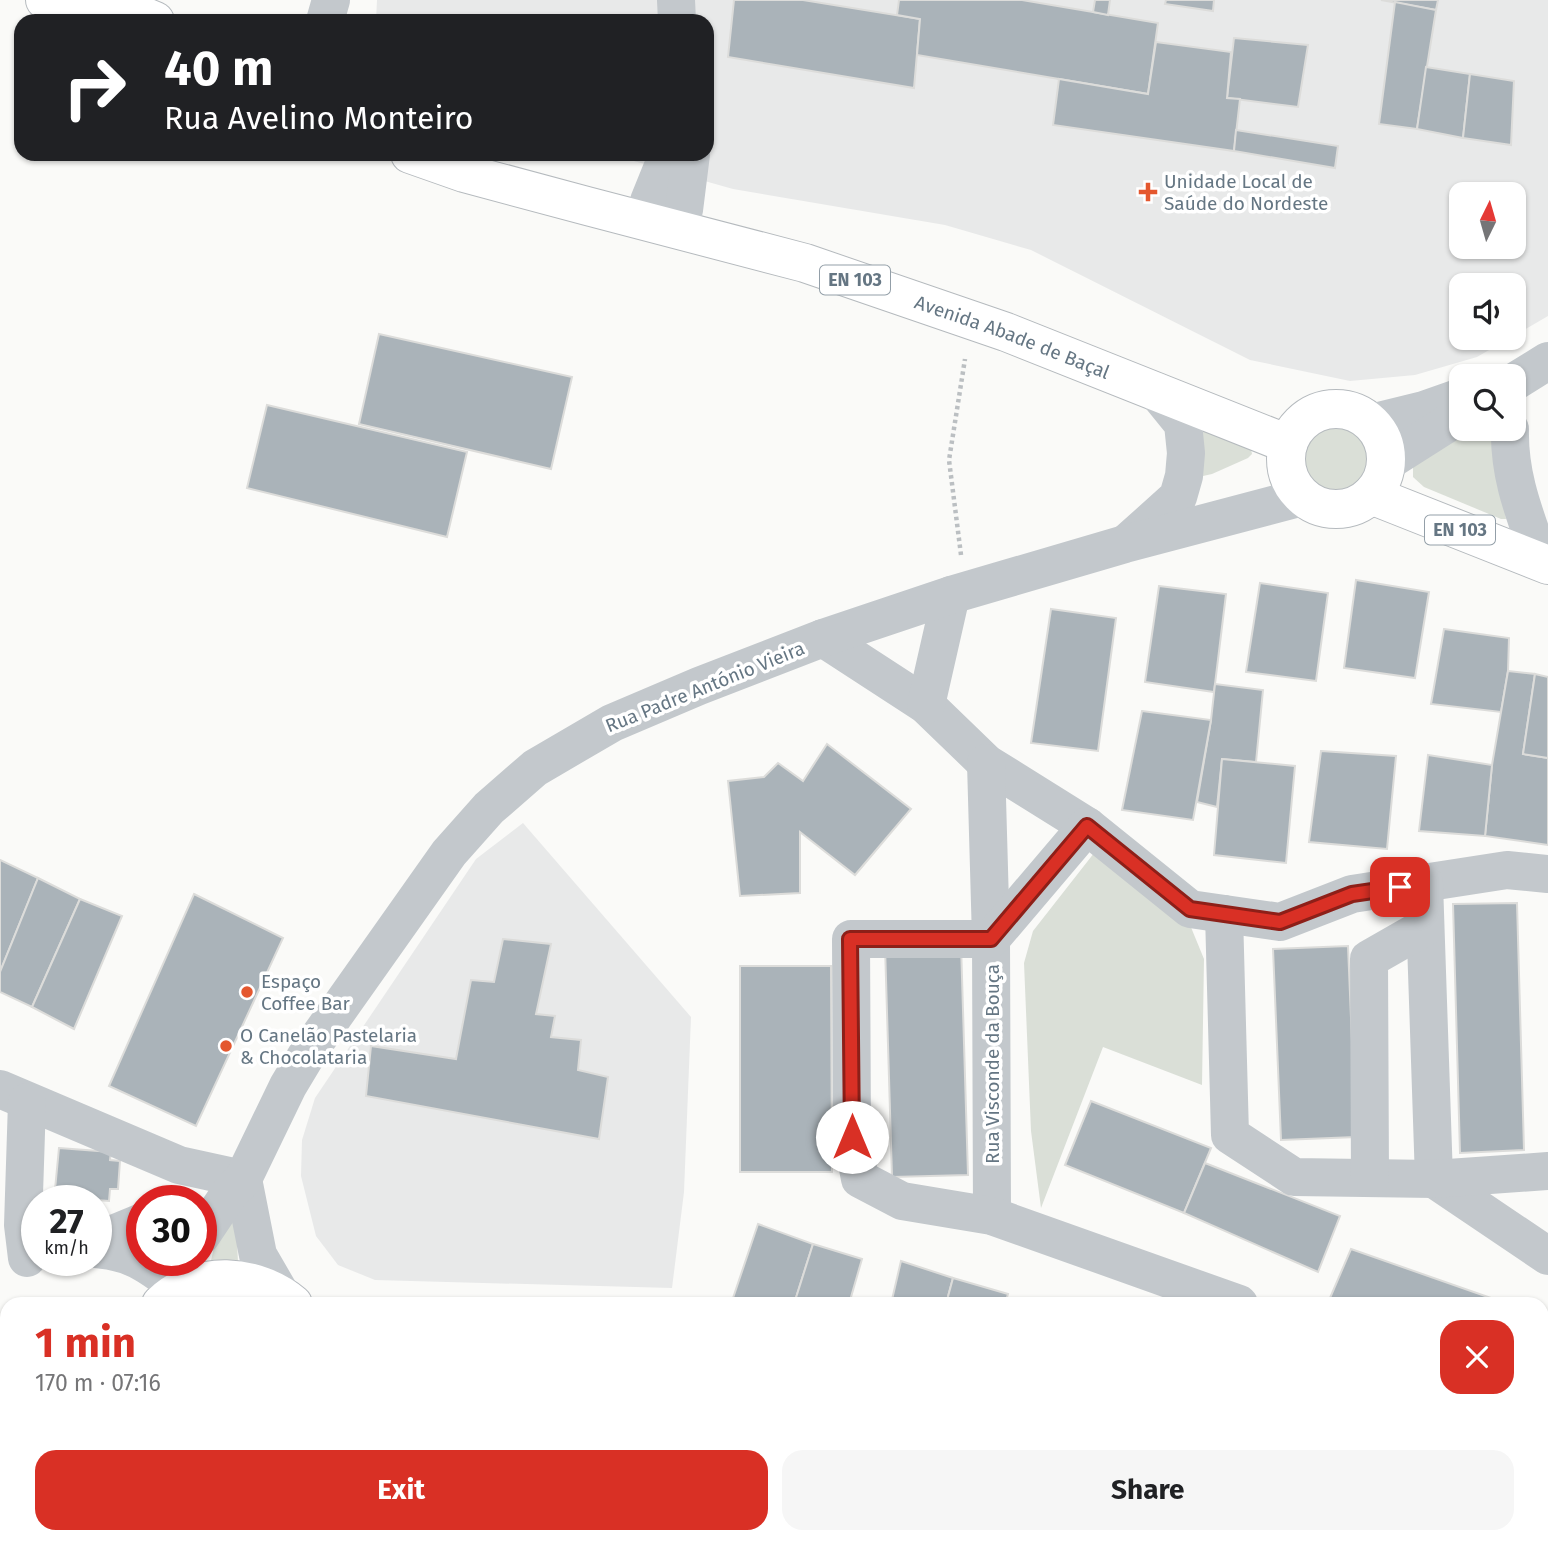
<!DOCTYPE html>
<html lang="en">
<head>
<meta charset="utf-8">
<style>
	body { margin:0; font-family:"Fira Sans",sans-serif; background:#f6f6f6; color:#202124; height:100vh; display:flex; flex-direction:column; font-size:26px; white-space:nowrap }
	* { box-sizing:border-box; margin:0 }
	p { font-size:23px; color:#757577 }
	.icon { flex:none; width:38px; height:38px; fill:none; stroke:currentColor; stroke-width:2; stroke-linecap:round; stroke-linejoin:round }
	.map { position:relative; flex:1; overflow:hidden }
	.drawer { position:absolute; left:0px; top:1297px; width:1549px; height:247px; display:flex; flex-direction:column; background:#fff; border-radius:21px 21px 0 0; box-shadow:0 2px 5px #0004 }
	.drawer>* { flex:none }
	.top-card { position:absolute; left:14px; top:14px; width:700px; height:147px; border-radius:21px; box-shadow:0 2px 5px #0004; background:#202124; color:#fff; overflow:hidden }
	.needle { width:46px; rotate:5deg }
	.buttons { position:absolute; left:1449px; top:182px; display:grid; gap:14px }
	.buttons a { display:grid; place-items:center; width:77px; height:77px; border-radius:14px; background:#fff; box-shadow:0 2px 5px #0004; font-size:35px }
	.speed { position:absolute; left:21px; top:1185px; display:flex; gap:14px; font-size:35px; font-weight:700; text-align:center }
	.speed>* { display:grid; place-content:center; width:91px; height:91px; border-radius:50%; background:#fff; box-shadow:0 2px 5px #0004; line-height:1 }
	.speed small { font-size:18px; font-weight:400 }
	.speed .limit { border:10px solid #d22; background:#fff; color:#111 }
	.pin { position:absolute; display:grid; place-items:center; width:60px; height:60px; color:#fff; margin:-30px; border-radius:14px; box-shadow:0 4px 10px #0006 }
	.me { position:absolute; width:77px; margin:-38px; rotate:0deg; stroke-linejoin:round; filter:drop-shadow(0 0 5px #0008) }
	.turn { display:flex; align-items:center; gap:24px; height:147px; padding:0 35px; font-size:32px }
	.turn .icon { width:91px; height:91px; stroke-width:2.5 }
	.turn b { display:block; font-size:49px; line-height:60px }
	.round { display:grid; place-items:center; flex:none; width:74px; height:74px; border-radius:21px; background:#f6f6f6 }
	.head { display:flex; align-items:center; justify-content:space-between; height:119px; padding:0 35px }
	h1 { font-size:42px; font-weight:700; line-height:52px; color:#d93025 }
	.primary-button { display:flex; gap:14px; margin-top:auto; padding:14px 35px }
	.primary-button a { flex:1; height:80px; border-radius:21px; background:#d93025; color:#fff; font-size:28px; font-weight:700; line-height:80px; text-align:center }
	.primary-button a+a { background:#f6f6f6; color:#202124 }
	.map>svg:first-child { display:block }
	.built { fill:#e8e9e9; fill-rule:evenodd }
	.green { fill:#dadfd7 }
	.building { fill:#aab3b9; stroke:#dcdcda; stroke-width:2 }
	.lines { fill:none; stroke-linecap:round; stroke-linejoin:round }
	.major-casing { stroke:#b5babe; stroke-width:40 }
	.path { stroke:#bbbfc2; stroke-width:4.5; stroke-dasharray:3.5 3.5; stroke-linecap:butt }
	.minor { stroke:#c3c8cc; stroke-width:38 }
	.major { stroke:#fff; stroke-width:38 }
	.route-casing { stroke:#8d1f18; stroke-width:18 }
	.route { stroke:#d93025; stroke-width:12 }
	.poi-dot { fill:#e4572e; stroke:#fff; stroke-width:2.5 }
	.labels { text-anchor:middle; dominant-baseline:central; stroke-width:7; stroke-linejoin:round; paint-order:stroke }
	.shield { fill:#fff; stroke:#939fa8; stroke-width:2 }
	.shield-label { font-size:18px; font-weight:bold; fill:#657683 }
	.poi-label { font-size:19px; fill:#657683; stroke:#fff; text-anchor:start }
	.street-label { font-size:19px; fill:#657683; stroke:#fff }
</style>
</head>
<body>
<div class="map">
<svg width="1548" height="1543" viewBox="0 0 1548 1543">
	<rect width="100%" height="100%" fill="#fafaf8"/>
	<g class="built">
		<path d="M377 0H1548V316L1514 336V285H1461V338H1510L1477 357 1415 375 1350 381 1250 360 1031 250 945 225 733 189 609 154H707V21H376ZM1461 194H1514V247H1461Z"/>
		<path d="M523 823 691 1017 684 1192 672 1288 375 1280 338 1265 316 1236 301 1176 302 1140 315 1098 476 859Z"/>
		<path d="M191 1536H817L849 1543H146Z"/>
	</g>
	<g class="green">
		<path d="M1199 424 1251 449 1252 454 1248 458 1212 474 1203 476Z"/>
		<circle cx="1335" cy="458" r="32"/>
		<path d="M1467 429H1497L1506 519H1501L1424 487 1413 477V464Z"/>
		<path d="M1098 848 1188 920 1204 959 1202 1085 1103 1047 1041 1208 1031 1131 1024 963 1033 931Z"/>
		<path d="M235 1203 238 1262 210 1265 214 1247Z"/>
		<path d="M749 1536 796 1543H706L704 1539 669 1543H314L313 1537Z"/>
	</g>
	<g class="building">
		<path d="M734 0H803L920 19 914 88 728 57Z"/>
		<path d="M899 0H1022L1158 23 1148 94 917 55 920 19 897 15Z"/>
		<path d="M1095 0H1110L1108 15 1093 12Z"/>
		<path d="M1166 0H1214L1213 11 1165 4Z"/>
		<path d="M1381 0H1438L1436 10Z"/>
		<path d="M1395 2 1436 10 1417 129 1379 124Z"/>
		<path d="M1234 38 1308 45 1298 107 1227 98Z"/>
		<path d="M1156 42 1231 52 1227 98 1240 99 1234 151 1053 125 1059 79 1148 94Z"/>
		<path d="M1426 67 1470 74 1463 138 1417 129Z"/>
		<path d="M1470 74 1514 81 1511 145 1463 138Z"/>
		<path d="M1236 130 1338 146 1335 168 1234 151Z"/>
		<path d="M379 334 572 377 551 469 359 424Z"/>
		<path d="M267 405 467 452 447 537 247 488Z"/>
		<path d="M1356 580 1429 592 1415 678 1344 668Z"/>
		<path d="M1260 583 1328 593 1316 681 1246 672Z"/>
		<path d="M1159 586 1226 594 1214 692 1145 682Z"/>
		<path d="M1051 609 1116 618 1098 751 1031 743Z"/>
		<path d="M1444 629 1509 638 1508 671 1501 712 1431 704Z"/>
		<path d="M1508 671 1535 674 1523 754 1548 758V845L1485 836 1492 765Z"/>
		<path d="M1535 674 1548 677V758L1523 754Z"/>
		<path d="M1215 684 1263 690 1256 762 1222 759 1217 807 1197 802 1211 720Z"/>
		<path d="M1142 711 1211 720 1193 820 1122 810Z"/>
		<path d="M827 744 911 809 855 875 800 832V893L740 896 728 781 764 777 778 763 803 781Z"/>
		<path d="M1321 751 1396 756 1387 849 1309 842Z"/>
		<path d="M1428 755 1492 765 1485 836 1419 831Z"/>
		<path d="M1222 759 1295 766 1286 863 1214 855Z"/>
		<path d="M0 860 38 878 0 972Z"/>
		<path d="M38 878 80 899 32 1007 0 992V972Z"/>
		<path d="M194 894 283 938 196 1126 109 1086Z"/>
		<path d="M80 899 122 916 74 1029 32 1007Z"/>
		<path d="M1517 903 1524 1150 1460 1153 1453 904Z"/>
		<path d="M503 939 551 944 536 1014 555 1016 551 1037 581 1040 578 1070 608 1077 599 1139 366 1096 371 1046 456 1059 471 980 494 982Z"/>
		<path d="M961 944 968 1175 892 1177 885 946Z"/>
		<path d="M1348 946 1356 1137 1281 1140 1273 949Z"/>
		<path d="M740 966H831L832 1172H740Z"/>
		<path d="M1091 1101 1211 1148 1184 1213 1065 1165Z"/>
		<path d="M59 1148 111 1152 110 1160 120 1161 118 1189H110L109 1201 97 1200 96 1208V1200H54Z"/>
		<path d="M1205 1163 1340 1216 1318 1272 1184 1213Z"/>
		<path d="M758 1224 813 1244 794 1304H731Z"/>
		<path d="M813 1244 862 1259 849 1304H794Z"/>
		<path d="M1351 1249 1508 1304H1345L1330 1298Z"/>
		<path d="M901 1261 953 1278 946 1304H891Z"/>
		<path d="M953 1278 1008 1294 1005 1304H946Z"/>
		<path d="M1542 1316 1548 1318V1377L1542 1375Z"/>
		<path d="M1542 1483 1548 1485V1543H1492L1494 1536H1542Z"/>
		<path d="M1439 1536H1494L1492 1543H1458Z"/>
	</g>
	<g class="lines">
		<defs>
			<g id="major">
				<path d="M45 0 95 21"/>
				<path d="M106 0 155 21"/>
				<path id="s1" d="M410 154 464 173 587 206 805 263 1006 332 1288 444"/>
				<circle cx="1336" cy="459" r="50"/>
				<path d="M1371 495 1548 565"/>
				<path d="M161 1304C197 1269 256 1273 293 1304"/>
				<path d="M0 1454 7 1449"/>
				<path d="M0 1524 7 1521"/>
				<path d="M1080 1536 1107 1543"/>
				<path d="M1267 1536 1288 1543"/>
			</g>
		</defs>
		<use href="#major" class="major-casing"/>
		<g class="path">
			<path d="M961 555 949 460 965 359"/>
			<path d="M845 1536 880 1543"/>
			<path d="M111 1543 136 1536"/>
		</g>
		<g class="minor">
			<path d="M676 0 677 21"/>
			<path d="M325 21 331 0"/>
			<path d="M649 201 668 154"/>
			<path d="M684 210 691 154"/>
			<path d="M1514 382 1548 361"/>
			<path d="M1371 423 1424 410 1461 397"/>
			<path d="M1510 429C1509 471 1521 505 1535 544"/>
			<path d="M1387 462 1461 415"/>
			<path d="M1129 541 1178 497 1184 476 1186 453 1183 424 1157 392"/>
			<path d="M823 638 926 705 986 763 1087 826 1190 909 1280 922 1352 894 1507 870 1548 874"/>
			<path d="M926 705 951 595"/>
			<path d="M986 763 991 939 992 1216"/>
			<path d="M1087 826 991 939H851L852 1137 860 1179 902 1201 992 1216 1239 1304"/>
			<path d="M1424 883 1434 1179 1548 1256"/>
			<path d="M1224 914 1230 1135 1294 1177 1434 1179 1548 1171"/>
			<path d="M0 1089 179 1165 243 1179"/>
			<path d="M1370 1178 1369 959 1425 927"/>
			<path d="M243 1179 258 1255 280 1293"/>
			<path d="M201 1236 229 1194 243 1179 288 1086 309 1051 449 853 489 808 535 768 612 723 699 686 823 638 951 595 1125 544 1303 497"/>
			<path d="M96 1241 142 1222"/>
			<path d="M96 1249C131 1252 146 1263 173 1283"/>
			<path d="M27 1258 23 1225 27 1102"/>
			<path d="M1542 1412 1548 1414"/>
			<path d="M221 1536 222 1543"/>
			<path d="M298 1536 299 1543"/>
		</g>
		<use href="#major" class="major"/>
	</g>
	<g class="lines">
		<defs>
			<path id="route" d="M852 1137 850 939H991L1087 826 1190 909 1280 922 1352 894 1400 887"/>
		</defs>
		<use href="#route" class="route-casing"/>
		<use href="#route" class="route"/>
	</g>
	<g class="poi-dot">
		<path d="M1144.5 181.5h7v7h7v7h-7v7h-7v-7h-7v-7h7z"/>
		<circle cx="247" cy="992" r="7"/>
		<circle cx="226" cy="1046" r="7"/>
	</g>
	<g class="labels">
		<g class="shield">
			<rect x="820" y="265.5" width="70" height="29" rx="5"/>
			<rect x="1425" y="515.5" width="70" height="29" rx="5"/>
		</g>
		<g class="shield-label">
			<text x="855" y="280">EN 103</text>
			<text x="1460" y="530">EN 103</text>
		</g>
		<g class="poi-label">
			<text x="1164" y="181">Unidade Local de<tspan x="1164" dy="22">Saúde do Nordeste</tspan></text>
			<text x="261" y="981">Espaço<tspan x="261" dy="22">Coffee Bar</tspan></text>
			<text x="240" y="1035">O Canelão Pastelaria<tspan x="240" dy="22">&amp; Chocolataria</tspan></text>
		</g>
		<g class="street-label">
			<text stroke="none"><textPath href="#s1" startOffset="630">Avenida Abade de Baçal</textPath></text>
			<text transform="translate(705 687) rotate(-22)">Rua Padre António Vieira</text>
			<text transform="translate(992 1064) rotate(-90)">Rua Visconde da Bouça</text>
		</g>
	</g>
</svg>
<div class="buttons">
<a><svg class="needle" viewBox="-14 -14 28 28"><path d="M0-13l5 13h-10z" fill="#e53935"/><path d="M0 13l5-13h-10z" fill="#757577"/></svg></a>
<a><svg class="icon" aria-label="sound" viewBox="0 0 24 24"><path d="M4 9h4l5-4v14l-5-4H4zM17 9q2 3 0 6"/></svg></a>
<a><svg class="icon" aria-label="search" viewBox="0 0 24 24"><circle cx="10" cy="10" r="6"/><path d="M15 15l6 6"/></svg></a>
</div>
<div class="speed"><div>27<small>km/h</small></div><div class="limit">30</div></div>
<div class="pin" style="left:1400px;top:887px;background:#d93025"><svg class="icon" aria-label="arrive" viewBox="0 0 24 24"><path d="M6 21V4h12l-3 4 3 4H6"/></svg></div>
<svg class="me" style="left:852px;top:1137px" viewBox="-20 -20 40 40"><circle r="19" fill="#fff"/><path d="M0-13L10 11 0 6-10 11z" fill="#d93025"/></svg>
<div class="top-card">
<div class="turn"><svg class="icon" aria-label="right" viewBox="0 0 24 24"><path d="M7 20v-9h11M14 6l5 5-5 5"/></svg><div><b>40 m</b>Rua Avelino Monteiro</div></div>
</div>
<section class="drawer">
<div class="head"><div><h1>1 min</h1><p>170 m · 07:16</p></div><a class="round" style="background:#d93025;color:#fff"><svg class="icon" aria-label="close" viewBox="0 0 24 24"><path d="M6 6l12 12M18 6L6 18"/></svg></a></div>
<div class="primary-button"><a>Exit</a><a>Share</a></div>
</section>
</div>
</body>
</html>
